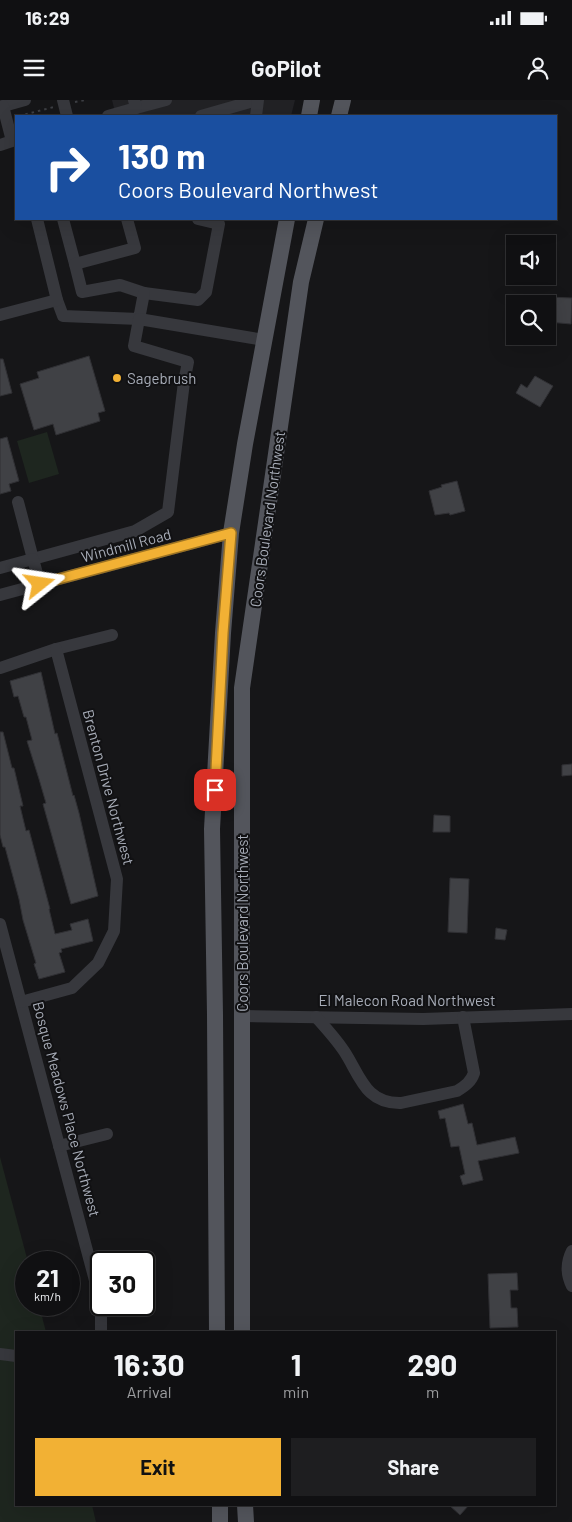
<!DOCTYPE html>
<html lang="en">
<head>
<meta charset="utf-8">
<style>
	body { margin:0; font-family:Barlow,sans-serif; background:#1e1e20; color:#f1f3f6; height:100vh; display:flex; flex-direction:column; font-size:19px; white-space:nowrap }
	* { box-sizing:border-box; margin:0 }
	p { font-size:16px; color:#9c9d9f }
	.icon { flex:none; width:28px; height:28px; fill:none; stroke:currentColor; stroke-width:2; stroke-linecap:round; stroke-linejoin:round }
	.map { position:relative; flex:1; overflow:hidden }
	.details { position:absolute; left:15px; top:1231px; width:541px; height:175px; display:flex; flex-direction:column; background:#101012; border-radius:0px; box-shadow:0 5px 20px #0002,0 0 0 1px #303032 }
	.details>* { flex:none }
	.hud { position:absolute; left:15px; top:15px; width:542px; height:105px; border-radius:0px; box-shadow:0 5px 20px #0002,0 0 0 1px #303032; background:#1a4fa0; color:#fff; overflow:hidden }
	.controls { position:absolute; left:506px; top:135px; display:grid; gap:10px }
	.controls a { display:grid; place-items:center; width:50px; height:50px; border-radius:0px; background:#101012; box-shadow:0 5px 20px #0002,0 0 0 1px #303032; font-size:25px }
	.speed { position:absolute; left:15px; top:1151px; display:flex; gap:10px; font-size:25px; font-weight:700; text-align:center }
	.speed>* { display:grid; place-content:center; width:65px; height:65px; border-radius:50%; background:#101012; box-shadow:0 5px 20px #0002,0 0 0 1px #303032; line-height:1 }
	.speed small { font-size:12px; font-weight:400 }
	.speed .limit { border:2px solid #111; border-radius:8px; background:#fff; color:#111 }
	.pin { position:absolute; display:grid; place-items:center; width:42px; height:42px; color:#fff; margin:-21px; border-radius:10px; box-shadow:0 2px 8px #0006 }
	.me { position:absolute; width:55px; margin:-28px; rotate:75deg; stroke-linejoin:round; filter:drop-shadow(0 0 4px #0008) }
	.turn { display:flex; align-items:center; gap:18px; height:105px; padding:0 20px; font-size:22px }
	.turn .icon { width:65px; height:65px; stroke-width:2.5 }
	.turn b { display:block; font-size:35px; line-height:42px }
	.eta { display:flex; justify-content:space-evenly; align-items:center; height:85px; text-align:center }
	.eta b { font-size:30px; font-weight:700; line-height:35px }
	.button { display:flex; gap:10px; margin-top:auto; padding:10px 20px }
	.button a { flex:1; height:58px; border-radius:0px; background:#f2b134; color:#111; font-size:20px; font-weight:700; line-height:58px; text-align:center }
	.button a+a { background:#1e1e20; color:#f1f3f6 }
	.status { display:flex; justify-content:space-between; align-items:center; height:35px; padding:0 25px; background:#101012; direction:ltr }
	.status svg { height:14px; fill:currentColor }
	header { display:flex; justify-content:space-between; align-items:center; height:65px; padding:0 20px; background:#101012; font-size:22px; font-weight:700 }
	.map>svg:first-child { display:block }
	.built { fill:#222225 }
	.green { fill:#1e261f }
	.building { fill:#404145; stroke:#303034 }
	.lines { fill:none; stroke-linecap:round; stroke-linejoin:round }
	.path { stroke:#3d3f44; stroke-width:2; stroke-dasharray:2.5 4; stroke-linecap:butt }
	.minor { stroke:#37383d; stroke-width:12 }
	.major { stroke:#53555c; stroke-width:16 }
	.route-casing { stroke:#9d7322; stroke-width:12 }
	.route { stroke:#f2b134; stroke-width:9 }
	.poi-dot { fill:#f2b134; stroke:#111113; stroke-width:2 }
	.labels { text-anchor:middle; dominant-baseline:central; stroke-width:4; stroke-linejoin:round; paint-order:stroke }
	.poi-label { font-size:15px; fill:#a8adb8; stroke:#111113; text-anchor:start }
	.street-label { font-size:15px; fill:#a8adb8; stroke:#111113 }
</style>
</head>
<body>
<div class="status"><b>16:29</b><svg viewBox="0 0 49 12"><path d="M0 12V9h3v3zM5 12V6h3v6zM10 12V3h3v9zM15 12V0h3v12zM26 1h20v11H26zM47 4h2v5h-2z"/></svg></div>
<header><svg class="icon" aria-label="menu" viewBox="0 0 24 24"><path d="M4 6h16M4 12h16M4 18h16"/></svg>GoPilot<svg class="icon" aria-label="person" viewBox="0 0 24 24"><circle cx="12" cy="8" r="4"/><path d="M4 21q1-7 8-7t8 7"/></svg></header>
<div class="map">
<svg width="572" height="1422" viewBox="0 0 572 1422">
	<rect width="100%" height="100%" fill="#161618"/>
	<path class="built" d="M112 0H295L291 16H116Z"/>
	<g class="green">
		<path d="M47 332 59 374 29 383 17 341Z"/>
		<path d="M0 1057 28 1162H26V1205H39L46 1232H16V1405H92L96 1422H0Z"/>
	</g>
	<g class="building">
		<path d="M548 197 572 198 571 224 548 222Z"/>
		<path d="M89 256 105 311 98 313 100 321 56 335 53 324 34 330 20 284 39 278 37 272Z"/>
		<path d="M0 259H3L12 293 0 296Z"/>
		<path d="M535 276 553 286 540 307 516 293 521 284 527 288Z"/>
		<path d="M7 337 19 381 9 384 11 391 0 394V339Z"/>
		<path d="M457 381 465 411 450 415 449 413 435 415 429 391 442 387 441 385Z"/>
		<path d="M41 572 55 634 57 633 73 696 74 695 79 713 98 796 71 804 43 704 46 703 39 679 27 641 32 640 26 617H24L18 596 14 597 10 581Z"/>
		<path d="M0 632H3L12 668H14L23 706H20L26 731 29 730 50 809H49L55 834 72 830 70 824 88 819 93 841 61 849 62 852 59 853 65 872 39 879 34 864 36 863 23 820 19 799 5 747H3L0 735Z"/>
		<path d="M572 664V675L562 676V665Z"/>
		<path d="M434 715 450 716V732H433Z"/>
		<path d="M450 778 469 779 467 833 448 832Z"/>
		<path d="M496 828 507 830 505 840 495 839Z"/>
		<path d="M463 1004 468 1024 472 1023 477 1045 515 1037 519 1053 478 1061 483 1080 463 1085 460 1076 465 1074 459 1046 451 1047 445 1018 440 1019 438 1011Z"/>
		<path d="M517 1173 518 1190H510L511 1208H517L518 1227 490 1228 488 1174Z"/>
		<path d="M449 1405H469L460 1415Z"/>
	</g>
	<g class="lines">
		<g class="path">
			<path d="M75 2 85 0"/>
			<path d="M19 16 54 7"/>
		</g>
		<g class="minor">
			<path d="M63 0 67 16"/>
			<path d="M0 7 25 0"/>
			<path d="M136 8 166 0"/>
			<path d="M108 16 136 8 134 0"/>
			<path d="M201 16 257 0"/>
			<path d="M256 16 258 0"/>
			<path d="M0 45 12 41 3 6"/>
			<path d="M63 119 75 164"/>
			<path d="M127 119 135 148 75 164 82 192 120 185 144 193 198 200 206 192 219 124 198 119"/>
			<path d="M57 200 63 216 139 219 144 193"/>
			<path d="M0 215 57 200 37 119"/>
			<path d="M18 402 33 459 135 431 168 412 184 282 188 262 134 246 139 219 264 240"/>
			<path d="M0 468 33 459 40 484"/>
			<path d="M0 495 231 433"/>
			<path d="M0 568 56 549 112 535"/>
			<path d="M0 824 101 1203"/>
			<path d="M21 902 72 888 98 863 114 831 117 779 56 549"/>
			<path d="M243 916 423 919 572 914"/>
			<path d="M316 917C326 928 336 939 344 951 360 975 365 1004 401 1003L457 991C465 986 471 982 474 973L463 917"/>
			<path d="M59 1046 107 1034"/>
			<path d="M572 1151C566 1163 566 1174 572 1186"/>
			<path d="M101 1232V1205"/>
			<path d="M0 1254 16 1256"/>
		</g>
		<g class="major">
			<path d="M309 16 312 0"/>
			<path d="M339 16 343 0"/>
			<path d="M217 1232 215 915 212 729 223 533 231 433 245 344 287 119"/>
			<path d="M242 1232V588L301 182 316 119"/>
			<path d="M220 1405V1422"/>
			<path d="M245 1405 246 1422"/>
		</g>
	</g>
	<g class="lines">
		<defs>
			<path id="route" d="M40 484 231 433 223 533 215 690"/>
		</defs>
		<use href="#route" class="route-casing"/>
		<use href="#route" class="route"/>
	</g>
	<circle class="poi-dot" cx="117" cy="278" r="5"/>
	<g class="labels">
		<g class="poi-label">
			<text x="127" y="278">Sagebrush</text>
		</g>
		<g class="street-label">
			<text transform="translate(267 419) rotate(-82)">Coors Boulevard Northwest</text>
			<text transform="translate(126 445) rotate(-15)">Windmill Road</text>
			<text transform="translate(109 687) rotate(75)">Brenton Drive Northwest</text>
			<text transform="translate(242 823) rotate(-90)">Coors Boulevard Northwest</text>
			<text x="407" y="900">El Malecon Road Northwest</text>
			<text transform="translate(67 1009) rotate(75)">Bosque Meadows Place Northwest</text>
		</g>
	</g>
</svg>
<div class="controls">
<a><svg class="icon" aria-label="sound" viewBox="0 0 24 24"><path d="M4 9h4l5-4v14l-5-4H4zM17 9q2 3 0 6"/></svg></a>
<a><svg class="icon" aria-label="search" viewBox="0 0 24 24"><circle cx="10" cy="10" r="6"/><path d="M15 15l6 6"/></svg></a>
</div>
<div class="speed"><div>21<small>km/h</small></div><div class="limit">30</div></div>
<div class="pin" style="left:215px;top:690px;background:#d93025"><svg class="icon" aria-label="arrive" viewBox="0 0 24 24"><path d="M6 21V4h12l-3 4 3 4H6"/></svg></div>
<svg class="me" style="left:40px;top:484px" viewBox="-20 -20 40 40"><path d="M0-17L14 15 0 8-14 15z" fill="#f2b134" stroke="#fff" stroke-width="4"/></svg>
<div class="hud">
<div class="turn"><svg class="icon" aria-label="right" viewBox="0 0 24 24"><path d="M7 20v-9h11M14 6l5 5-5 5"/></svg><div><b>130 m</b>Coors Boulevard Northwest</div></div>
</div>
<section class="details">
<div class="eta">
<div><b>16:30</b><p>Arrival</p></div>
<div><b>1</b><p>min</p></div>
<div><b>290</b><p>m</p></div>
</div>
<div class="button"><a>Exit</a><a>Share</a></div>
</section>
</div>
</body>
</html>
